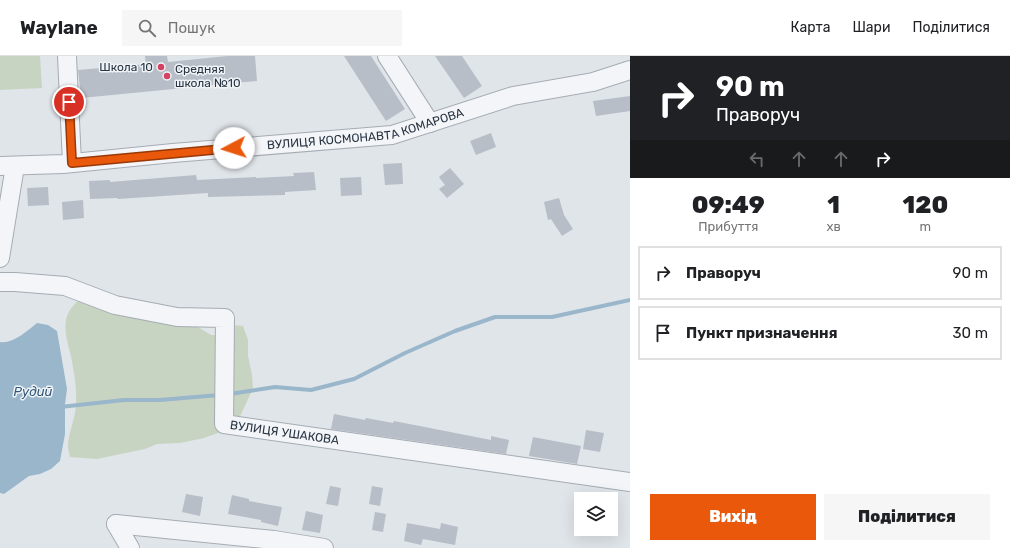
<!DOCTYPE html>
<html lang="uk">
<head>
<meta charset="utf-8">
<style>
	body { margin:0; font-family:Rubik,sans-serif; background:#f6f6f6; color:#202124; height:100vh; display:flex; flex-direction:column; font-size:15px; white-space:nowrap }
	* { box-sizing:border-box; margin:0 }
	p { font-size:13px; color:#757577 }
	.icon { flex:none; width:22px; height:22px; fill:none; stroke:currentColor; stroke-width:2; stroke-linecap:round; stroke-linejoin:round }
	.map { position:relative; flex:1; overflow:hidden }
	.side { display:flex; flex-direction:column; background:#fff; width:380px }
	.side>* { flex:none }
	.top-card { background:#202124; color:#fff; overflow:hidden }
	.fabs { position:absolute; left:574px; top:436px; display:grid; gap:8px }
	.fabs a { display:grid; place-items:center; width:44px; height:44px; border-radius:0px; background:#fff; box-shadow:0 4px 16px #0002; font-size:20px }
	.pin { position:absolute; display:grid; place-items:center; width:34px; height:34px; color:#fff; margin:-17px; border:2px solid #fff; border-radius:50%; box-shadow:0 1px 4px #0007 }
	.me { position:absolute; width:44px; margin:-22px; rotate:265deg; stroke-linejoin:round; filter:drop-shadow(0 0 3px #0008) }
	.turn { display:flex; align-items:center; gap:14px; height:84px; padding:0 20px; font-size:18px }
	.turn .icon { width:52px; height:52px; stroke-width:2.5 }
	.turn b { display:block; font-size:28px; line-height:34px }
	.lanes { display:flex; align-items:center; height:38px; padding:0 20px; background:#0003; justify-content:center; gap:20px; direction:ltr }
	.lanes .off { opacity:.35 }
	.eta { display:flex; justify-content:space-evenly; align-items:center; height:68px; text-align:center }
	.eta b { font-size:24px; font-weight:800; line-height:28px }
	.action { display:flex; gap:8px; margin-top:auto; padding:8px 20px }
	.action a { flex:1; height:46px; border-radius:0px; background:#ea580c; color:#fff; font-size:16px; font-weight:800; line-height:46px; text-align:center }
	.action a+a { background:#f6f6f6; color:#202124 }
	ul { padding:0; list-style:none }
	li { display:flex; align-items:center; gap:12px; height:54px; margin:0 8px 6px; padding:0 12px; border:2px solid #e0e0e0; border-radius:0px }
	li div { flex:1 }
	li b { display:block; font-size:15px }
	li em { font-style:normal }
	header { display:flex; align-items:center; gap:24px; box-sizing:border-box; height:56px; padding:0 20px; background:#fff; border-bottom:1px solid #e0e0e0 }
	header strong { font-size:19px }
	nav { display:flex; gap:22px; margin-inline-start:auto; font-size:14px }
	.search { width:280px; height:36px; background:#f6f6f6; display:flex; align-items:center; gap:10px; box-sizing:border-box; padding:0 14px; border-radius:0px; color:#757577; font-size:15px }
	main { display:flex; flex:1; min-height:0 }
	.map>svg:first-child { display:block }
	.green { fill:#c7d4c1 }
	.water { fill:#9ab6cb }
	.lines { fill:none; stroke-linecap:round; stroke-linejoin:round }
	.stream { stroke:#9ab6cb; stroke-width:4 }
	.building { fill:#b7bec7 }
	.minor-casing { stroke:#a5acb4; stroke-width:20 }
	.minor { stroke:#f3f5f8; stroke-width:18 }
	.route-casing { stroke:#983908; stroke-width:10 }
	.route { stroke:#ea580c; stroke-width:7 }
	.poi-dot { fill:#d34163; stroke:#f0f4f7; stroke-width:1.5 }
	.labels { text-anchor:middle; dominant-baseline:central; stroke-width:3; stroke-linejoin:round; paint-order:stroke }
	.poi-label { font-size:12px; fill:#283442; stroke:#f0f4f7; text-anchor:end }
	.street-label { font-size:12px; fill:#283442; stroke:#f0f4f7 }
	.water-label { font-size:13px; font-style:italic; fill:#315677; stroke:#f0f4f7 }
</style>
</head>
<body>
<header>
<strong>Waylane</strong>
<div class="search"><svg class="icon" aria-label="search" viewBox="0 0 24 24"><circle cx="10" cy="10" r="6"/><path d="M15 15l6 6"/></svg>Пошук</div>
<nav><a>Карта</a><a>Шари</a><a>Поділитися</a></nav>
</header>
<main>
<div class="map">
<svg width="630" height="492" viewBox="0 0 630 492">
	<rect width="100%" height="100%" fill="#e0e5ea"/>
	<g class="green">
		<path d="M0 0H40L42 32 0 34Z"/>
		<path d="M79 244 198 271 211 279H222L233 269 243 270 248 284V300L252 319 253 332 238 365 229 373 204 382 180 387 157 388 145 393 97 403 70 401C69 397 68 392 68 389 69 375 75 363 76 349 77 333 74 316 71 300 68 288 64 276 66 264 68 255 73 249 79 244Z"/>
	</g>
	<path class="water" d="M37 267 48 269 57 275 67 333 65 348V378L60 405 51 413 40 418 29 420 4 438 0 437V286C13 288 27 275 37 267Z"/>
	<g class="lines">
		<g class="stream">
			<path d="M230 338 275 331 311 334 354 323 405 297 455 275 495 261H552L630 244"/>
			<path d="M60 351 124 344H160L219 339"/>
		</g>
	</g>
	<g class="building">
		<path d="M145 0H167L168 6 227 0H255L257 25 81 42 78 14 146 8Z"/>
		<path d="M344 0H371L405 53 386 65Z"/>
		<path d="M435 0H462L482 30 464 42Z"/>
		<path d="M630 40V55L596 60 593 45Z"/>
		<path d="M491 77 496 91 476 99 470 85Z"/>
		<path d="M402 107 403 128 385 129 383 108Z"/>
		<path d="M450 112 464 128 447 142 439 133 445 129 439 121Z"/>
		<path d="M314 116 316 134 285 136V139L208 141V137L118 143 117 142 90 143 89 125 110 124V126L196 119 197 124 256 121V122L294 120 293 117Z"/>
		<path d="M361 121 362 139 341 140 340 122Z"/>
		<path d="M48 131 49 149 28 150 27 132Z"/>
		<path d="M559 142 564 159 573 173 562 180 551 163 548 164 544 146Z"/>
		<path d="M83 144 84 162 63 164 62 146Z"/>
		<path d="M334 358 365 364 366 362 393 367 394 365 491 384V380L509 384 506 398 331 373Z"/>
		<path d="M586 374 604 377 600 396 583 393Z"/>
		<path d="M533 381 581 390 577 408 529 400Z"/>
		<path d="M330 430 341 432 338 450 326 448Z"/>
		<path d="M372 430 383 432 380 450 369 448Z"/>
		<path d="M186 438 203 441 200 460 182 456Z"/>
		<path d="M232 439 249 443V445L282 451 278 470 261 466V464L228 458Z"/>
		<path d="M306 455 323 459 320 477 302 474Z"/>
		<path d="M375 456 386 458 383 476 372 474Z"/>
		<path d="M407 467 440 473 441 467 458 471 455 489 423 483 421 489 404 485Z"/>
	</g>
	<g class="lines">
		<defs>
			<g id="minor">
				<path d="M67 0 72 107"/>
				<path d="M387 0 430 67"/>
				<path id="s1" d="M0 110 63 108 173 97 392 79 513 40 593 26 630 14"/>
				<path d="M0 202 15 110"/>
				<path id="s2" d="M0 226H15L65 230 115 249 177 261 225 262 224 368 630 426"/>
				<path d="M116 468 274 484 324 492"/>
				<path d="M116 468 130 492"/>
			</g>
		</defs>
		<use href="#minor" class="minor-casing"/>
		<use href="#minor" class="minor"/>
	</g>
	<g class="lines">
		<defs>
			<path id="route" d="M69 46 72 107 234 92"/>
		</defs>
		<use href="#route" class="route-casing"/>
		<use href="#route" class="route"/>
	</g>
	<g class="poi-dot">
		<circle cx="161" cy="11" r="4"/>
		<circle cx="167" cy="20" r="4"/>
	</g>
	<g class="labels">
		<g class="poi-label">
			<text x="153" y="11">Школа 10</text>
			<text x="175" y="13" text-anchor="start">Средняя<tspan x="175" dy="14">школа №10</tspan></text>
		</g>
		<g class="street-label">
			<text stroke="none"><textPath href="#s1" startOffset="368">ВУЛИЦЯ КОСМОНАВТА КОМАРОВА</textPath></text>
			<text stroke="none"><textPath href="#s2" startOffset="397">ВУЛИЦЯ УШАКОВА</textPath></text>
		</g>
		<g class="water-label">
			<text x="33" y="335">Рудий</text>
		</g>
	</g>
</svg>
<div class="fabs">
<a><svg class="icon" aria-label="layers" viewBox="0 0 24 24"><path d="M12 4l9 5-9 5-9-5zM3 14l9 5 9-5"/></svg></a>
</div>
<div class="pin" style="left:69px;top:46px;background:#d93025"><svg class="icon" aria-label="arrive" viewBox="0 0 24 24"><path d="M6 21V4h12l-3 4 3 4H6"/></svg></div>
<svg class="me" style="left:234px;top:92px" viewBox="-20 -20 40 40"><circle r="19" fill="#fff"/><path d="M0-13L10 11 0 6-10 11z" fill="#ea580c"/></svg>
</div>
<section class="side">
<div class="top-card">
<div class="turn"><svg class="icon" aria-label="right" viewBox="0 0 24 24"><path d="M7 20v-9h11M14 6l5 5-5 5"/></svg><div><b>90 m</b>Праворуч</div></div>
<div class="lanes"><svg class="icon off" aria-label="left" viewBox="0 0 24 24"><path d="M17 20v-9H6M10 6l-5 5 5 5"/></svg><svg class="icon off" aria-label="ahead" viewBox="0 0 24 24"><path d="M12 20V5M6 11l6-6 6 6"/></svg><svg class="icon off" aria-label="ahead" viewBox="0 0 24 24"><path d="M12 20V5M6 11l6-6 6 6"/></svg><svg class="icon" aria-label="right" viewBox="0 0 24 24"><path d="M7 20v-9h11M14 6l5 5-5 5"/></svg></div>
</div>
<div class="eta">
<div><b>09:49</b><p>Прибуття</p></div>
<div><b>1</b><p>хв</p></div>
<div><b>120</b><p>m</p></div>
</div>
<ul>
<li><svg class="icon" aria-label="right" viewBox="0 0 24 24"><path d="M7 20v-9h11M14 6l5 5-5 5"/></svg><div><b>Праворуч</b></div><em>90 m</em></li>
<li><svg class="icon" aria-label="arrive" viewBox="0 0 24 24"><path d="M6 21V4h12l-3 4 3 4H6"/></svg><div><b>Пункт призначення</b></div><em>30 m</em></li>
</ul>
<div class="action"><a>Вихід</a><a>Поділитися</a></div>
</section>
</main>
</body>
</html>
